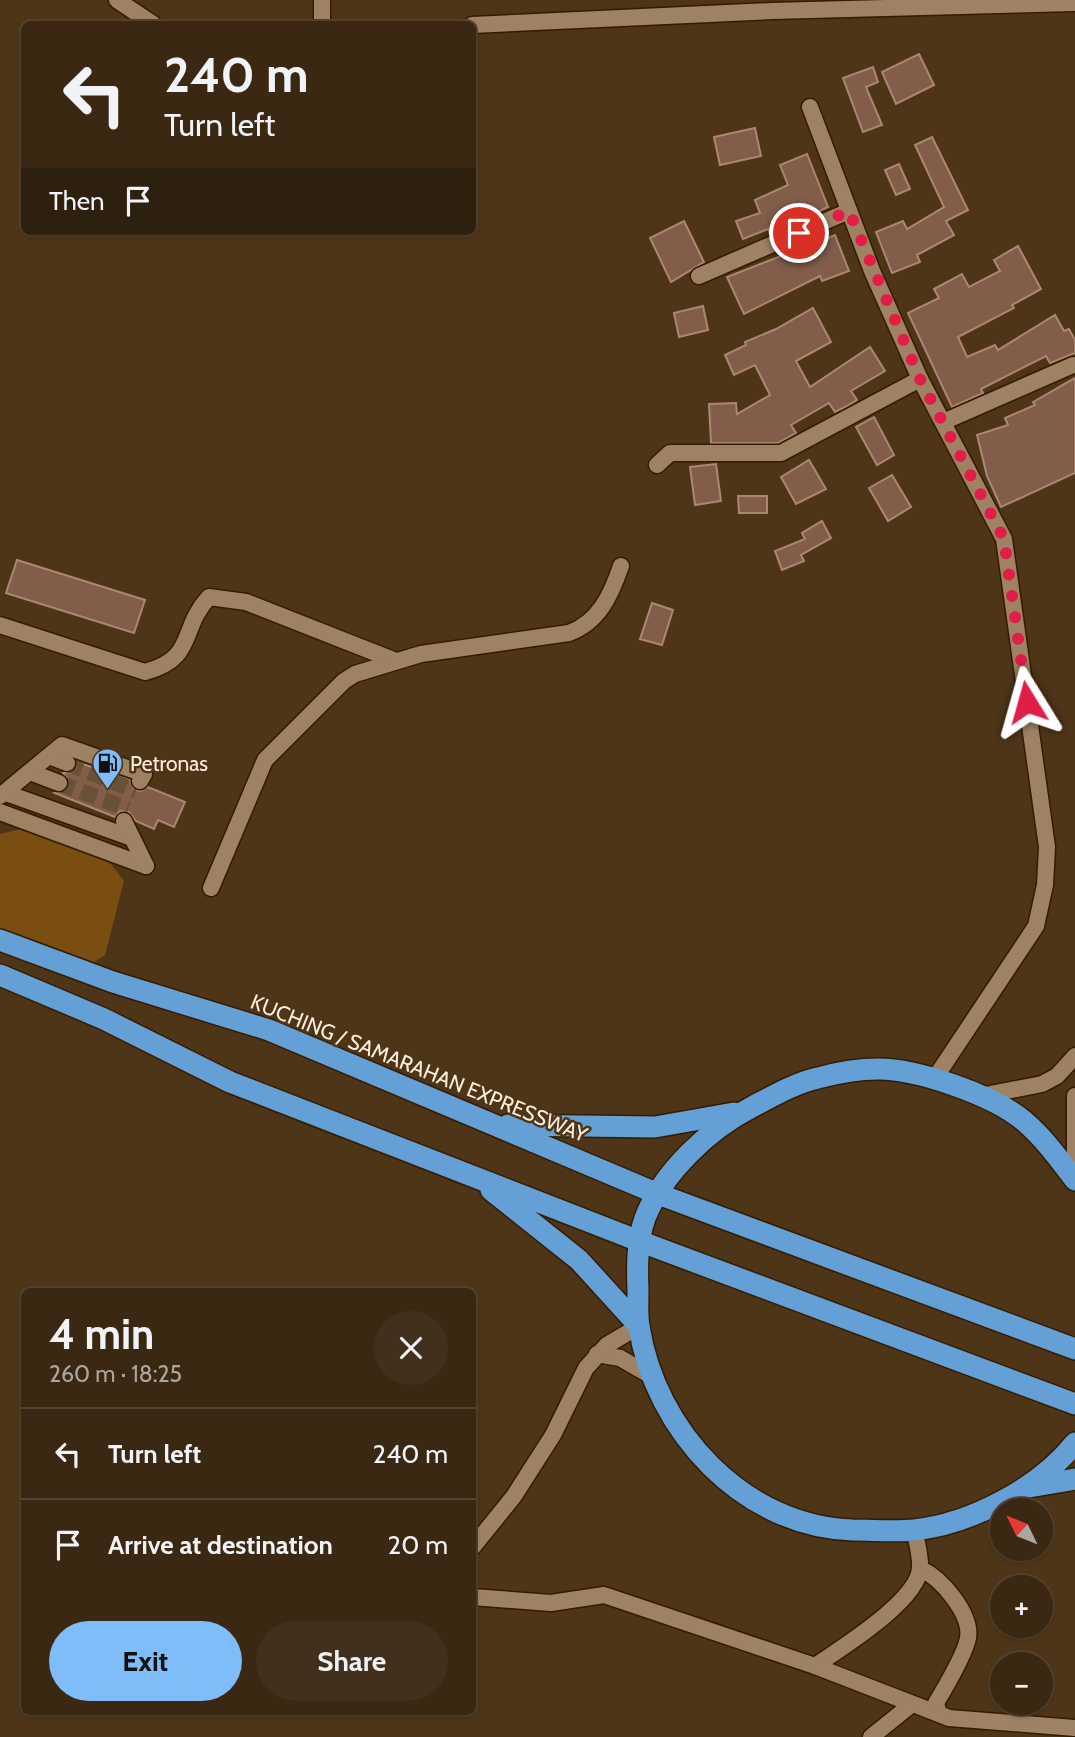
<!DOCTYPE html>
<html lang="en">
<head>
<meta charset="utf-8">
<style>
	body { margin:0; font-family:Cabin,sans-serif; background:#41301b; color:#f1f3f6; height:100vh; display:flex; flex-direction:column; font-size:26px; white-space:nowrap }
	* { box-sizing:border-box; margin:0 }
	p { font-size:23px; color:#aba69f }
	.icon { flex:none; width:38px; height:38px; fill:none; stroke:currentColor; stroke-width:2; stroke-linecap:round; stroke-linejoin:round }
	.map { position:relative; flex:1; overflow:hidden }
	.details { position:absolute; left:21px; top:1288px; width:455px; height:427px; display:flex; flex-direction:column; background:#3a2812; border-radius:10px; box-shadow:0 2px 5px #0004,0 0 0 2px #544432 }
	.details>* { flex:none }
	.guide { position:absolute; left:21px; top:21px; width:455px; height:214px; border-radius:10px; box-shadow:0 2px 5px #0004,0 0 0 2px #544432; background:#3a2812; color:#f1f3f6; overflow:hidden }
	.needle { width:46px; rotate:313deg }
	.tools { position:absolute; left:990px; top:1498px; display:grid; gap:14px }
	.tools a { display:grid; place-items:center; width:63px; height:63px; border-radius:50%; background:#3a2812; box-shadow:0 2px 5px #0004,0 0 0 2px #544432; font-size:35px }
	.pin { position:absolute; display:grid; place-items:center; width:60px; height:60px; color:#fff; margin:-30px; border:4px solid #fff; border-radius:50%; box-shadow:0 2px 7px #0007 }
	.me { position:absolute; width:77px; margin:-38px; rotate:352deg; stroke-linejoin:round; filter:drop-shadow(0 0 5px #0008) }
	.turn { display:flex; align-items:center; gap:24px; height:147px; padding:0 28px; font-size:32px }
	.turn .icon { width:91px; height:91px; stroke-width:2.5 }
	.turn b { display:block; font-size:49px; line-height:60px }
	.then { display:flex; align-items:center; height:66px; padding:0 28px; background:#0003; gap:14px; font-size:26px }
	.round { display:grid; place-items:center; flex:none; width:74px; height:74px; border-radius:37px; background:#41301b }
	.overview { display:flex; align-items:center; justify-content:space-between; height:119px; padding:0 28px }
	h1 { font-size:42px; font-weight:700; line-height:52px }
	.primary-button { display:flex; gap:14px; margin-top:auto; padding:14px 28px }
	.primary-button a { flex:1; height:80px; border-radius:42px; background:#7fbdfa; color:#111; font-size:28px; font-weight:700; line-height:80px; text-align:center }
	.primary-button a+a { background:#41301b; color:#f1f3f6 }
	ul { padding:0; list-style:none }
	li { display:flex; align-items:center; gap:21px; height:91px; padding:0 28px; border-top:2px solid #544432 }
	li div { flex:1 }
	li b { display:block; font-size:26px }
	li em { font-style:normal }
	.map>svg:first-child { display:block }
	.green { fill:#7a4d10 }
	.building { fill:#815d4a; stroke:#ad8672; stroke-width:2 }
	.lines { fill:none; stroke-linecap:round; stroke-linejoin:round }
	.minor-tunnel { stroke:#685135; stroke-width:16; stroke-dasharray:16 8; stroke-linecap:butt }
	.minor-casing { stroke:#331c00; stroke-width:19 }
	.highway-casing { stroke:#331c00; stroke-width:24 }
	.minor { stroke:#9e8263; stroke-width:16 }
	.highway { stroke:#649fd6; stroke-width:21 }
	.route { stroke:#e11d48; stroke-width:12; stroke-dasharray:0 21.6 }
	.labels { text-anchor:middle; dominant-baseline:central; stroke-width:5; stroke-linejoin:round; paint-order:stroke }
	.poi-label { font-size:21px; fill:#fdeddc; stroke:#4e3518; text-anchor:start }
	.street-label { font-size:21px; fill:#fdeddc; stroke:#4e3518 }
</style>
</head>
<body>
<div class="map">
<svg width="1075" height="1737" viewBox="0 0 1075 1737">
	<rect width="100%" height="100%" fill="#4e3518"/>
	<path class="green" d="M21 829 110 863 124 881 105 955 94 962 0 929V834Z"/>
	<g class="building">
		<path d="M919 54 934 85 896 104 882 72Z"/>
		<path d="M873 67 878 82 866 87 882 125 863 132 843 78Z"/>
		<path d="M755 128 761 156 720 165 714 137Z"/>
		<path d="M932 137 968 210 946 221 954 235 917 255 920 262 892 273 876 232 903 221 907 229 944 207 915 145Z"/>
		<path d="M807 154 828 207 770 234 768 229 743 239 736 221 760 213 755 200 788 185 780 165Z"/>
		<path d="M899 164 910 189 896 195 885 170Z"/>
		<path d="M684 221 704 262 671 282 650 238Z"/>
		<path d="M835 235 849 271 822 281 820 276 744 314 727 277Z"/>
		<path d="M1018 246 1041 289 1012 305 1014 308 958 337 967 357 995 345 998 350 1055 315 1064 331 1069 329 1075 340V353L1050 363 1046 356 981 389 983 393 952 407 908 313 939 298 934 289 962 274 969 287 1000 271 994 260Z"/>
		<path d="M703 306 708 330 679 337 674 313Z"/>
		<path d="M813 308 831 342 796 361 810 387 870 347 885 371 851 391 857 400 847 406 835 412 829 403 791 425 796 433 778 443H711L709 404 736 403 737 414 770 395 755 365 734 375 725 355 746 345 745 342 776 329Z"/>
		<path d="M1075 378V473L1001 507 987 476 977 435 1008 425 1005 418 1035 405 1033 402Z"/>
		<path d="M874 417 894 455 877 465 856 427Z"/>
		<path d="M809 460 826 489 796 504 781 477Z"/>
		<path d="M716 464 721 501 695 505 690 467Z"/>
		<path d="M892 475 911 507 888 521 869 488Z"/>
		<path d="M738 496H767V513H739Z"/>
		<path d="M822 521 831 538 801 555 804 561 782 570 775 551 805 539 802 533Z"/>
		<path d="M17 560 145 600 134 633 6 593Z"/>
		<path d="M652 603 673 610 662 645 640 639Z"/>
		<path d="M77 762 130 780 135 790 141 791 148 787 185 802 174 827 158 820 154 829 136 821 129 812 120 811 115 817 55 793 66 791 69 781 63 773 73 772Z"/>
	</g>
	<g class="lines">
		<g class="minor-tunnel">
			<path d="M67 763 136 791"/>
			<path d="M59 783 128 809"/>
		</g>
		<defs>
			<g id="minor">
				<path d="M117 0 153 24"/>
				<path d="M322 24V0"/>
				<path d="M472 25 772 11 1075 3"/>
				<path d="M810 107 872 271 920 379 1004 539 1047 847 1045 885 1036 926 935 1078"/>
				<path d="M699 276 849 211"/>
				<path d="M943 422 1073 365"/>
				<path d="M657 465 670 453H781L920 379"/>
				<path d="M0 625 145 672C197 658 179 629 209 597L246 602 396 661"/>
				<path d="M49 756 67 763"/>
				<path d="M30 772 59 783"/>
				<path d="M6 793 132 838"/>
				<path d="M0 796 62 745 144 774 140 781"/>
				<path d="M0 812 146 866"/>
				<path d="M124 821 146 866"/>
				<path d="M211 888 265 760 344 681 355 674 421 654 569 633C599 622 611 595 621 566"/>
				<path d="M980 1096 1042 1084 1057 1076 1075 1056"/>
				<path d="M1075 1096V1160"/>
				<path d="M597 1354 620 1358 653 1377"/>
				<path d="M472 1548 514 1496 553 1435 586 1368 607 1345 639 1326"/>
				<path d="M921 1569C941 1578 972 1614 968 1638 965 1654 945 1688 936 1703L939 1714 949 1718 1075 1728"/>
				<path d="M472 1597 551 1603 604 1595 815 1666C841 1648 918 1601 920 1568 921 1556 916 1542 915 1530"/>
				<path d="M815 1666 939 1714"/>
				<path d="M871 1737 912 1704"/>
			</g>
			<g id="highway">
				<path d="M0 940 113 982 269 1030 658 1194 1075 1349"/>
				<path d="M0 975 104 1019 230 1082 639 1241 1075 1404"/>
				<path d="M508 1125 655 1127 734 1113"/>
				<path d="M1075 1180C1059 1159 1044 1138 1024 1121 993 1095 918 1069 878 1069 860 1069 836 1073 818 1078 795 1083 773 1096 752 1107 709 1129 663 1172 645 1218 637 1241 637 1266 638 1290 638 1302 637 1315 639 1326 655 1431 744 1527 853 1530 873 1530 894 1532 914 1530 971 1524 1039 1488 1075 1443"/>
				<path d="M491 1190 579 1260 639 1326"/>
				<path d="M1029 1487 1075 1479"/>
			</g>
		</defs>
		<use href="#minor" class="minor-casing"/>
		<use href="#highway" class="highway-casing"/>
		<use href="#minor" class="minor"/>
		<use href="#highway" class="highway"/>
	</g>
	<g class="lines">
		<path class="route" d="M799 233 849 211 920 379 1004 539 1027 702"/>
	</g>
	<defs>
		<symbol id="fuel-pin" viewBox="-11 -11 22 30"><path d="M0 17L-7.5 6A9.5 9.5 0 1 1 7.5 6Z" fill="#7fbdfa" stroke="#4e3518"/><path d="M-5.5-6h7V0h2V4h1.3V-2.5L3-4.5l.8-.8L6-3V5H2.5V1h-1V6h-7ZM-4.2-4.7v3.2H.2V-4.7Z" fill="#111"/></symbol>
	</defs>
	<g fill-rule="evenodd">
		<use href="#fuel-pin" x="90" y="746" width="35" height="47"/>
	</g>
	<g class="labels">
		<g class="poi-label">
			<text x="130" y="763">Petronas</text>
		</g>
		<g class="street-label">
			<text transform="translate(419 1068) rotate(22)">KUCHING / SAMARAHAN EXPRESSWAY</text>
		</g>
	</g>
</svg>
<div class="tools">
<a><svg class="needle" viewBox="-14 -14 28 28"><path d="M0-13l5 13h-10z" fill="#e53935"/><path d="M0 13l5-13h-10z" fill="#aba69f"/></svg></a>
<a>+</a>
<a>−</a>
</div>
<div class="pin" style="left:799px;top:233px;background:#d93025"><svg class="icon" aria-label="arrive" viewBox="0 0 24 24"><path d="M6 21V4h12l-3 4 3 4H6"/></svg></div>
<svg class="me" style="left:1027px;top:702px" viewBox="-20 -20 40 40"><path d="M0-17L14 15 0 8-14 15z" fill="#e11d48" stroke="#fff" stroke-width="4"/></svg>
<div class="guide">
<div class="turn"><svg class="icon" aria-label="left" viewBox="0 0 24 24"><path d="M17 20v-9H6M10 6l-5 5 5 5"/></svg><div><b>240 m</b>Turn left</div></div>
<div class="then">Then<svg class="icon" aria-label="arrive" viewBox="0 0 24 24"><path d="M6 21V4h12l-3 4 3 4H6"/></svg></div>
</div>
<section class="details">
<div class="overview"><div><h1>4 min</h1><p>260 m · 18:25</p></div><a class="round"><svg class="icon" aria-label="close" viewBox="0 0 24 24"><path d="M6 6l12 12M18 6L6 18"/></svg></a></div>
<ul>
<li><svg class="icon" aria-label="left" viewBox="0 0 24 24"><path d="M17 20v-9H6M10 6l-5 5 5 5"/></svg><div><b>Turn left</b></div><em>240 m</em></li>
<li><svg class="icon" aria-label="arrive" viewBox="0 0 24 24"><path d="M6 21V4h12l-3 4 3 4H6"/></svg><div><b>Arrive at destination</b></div><em>20 m</em></li>
</ul>
<div class="primary-button"><a>Exit</a><a>Share</a></div>
</section>
</div>
</body>
</html>
